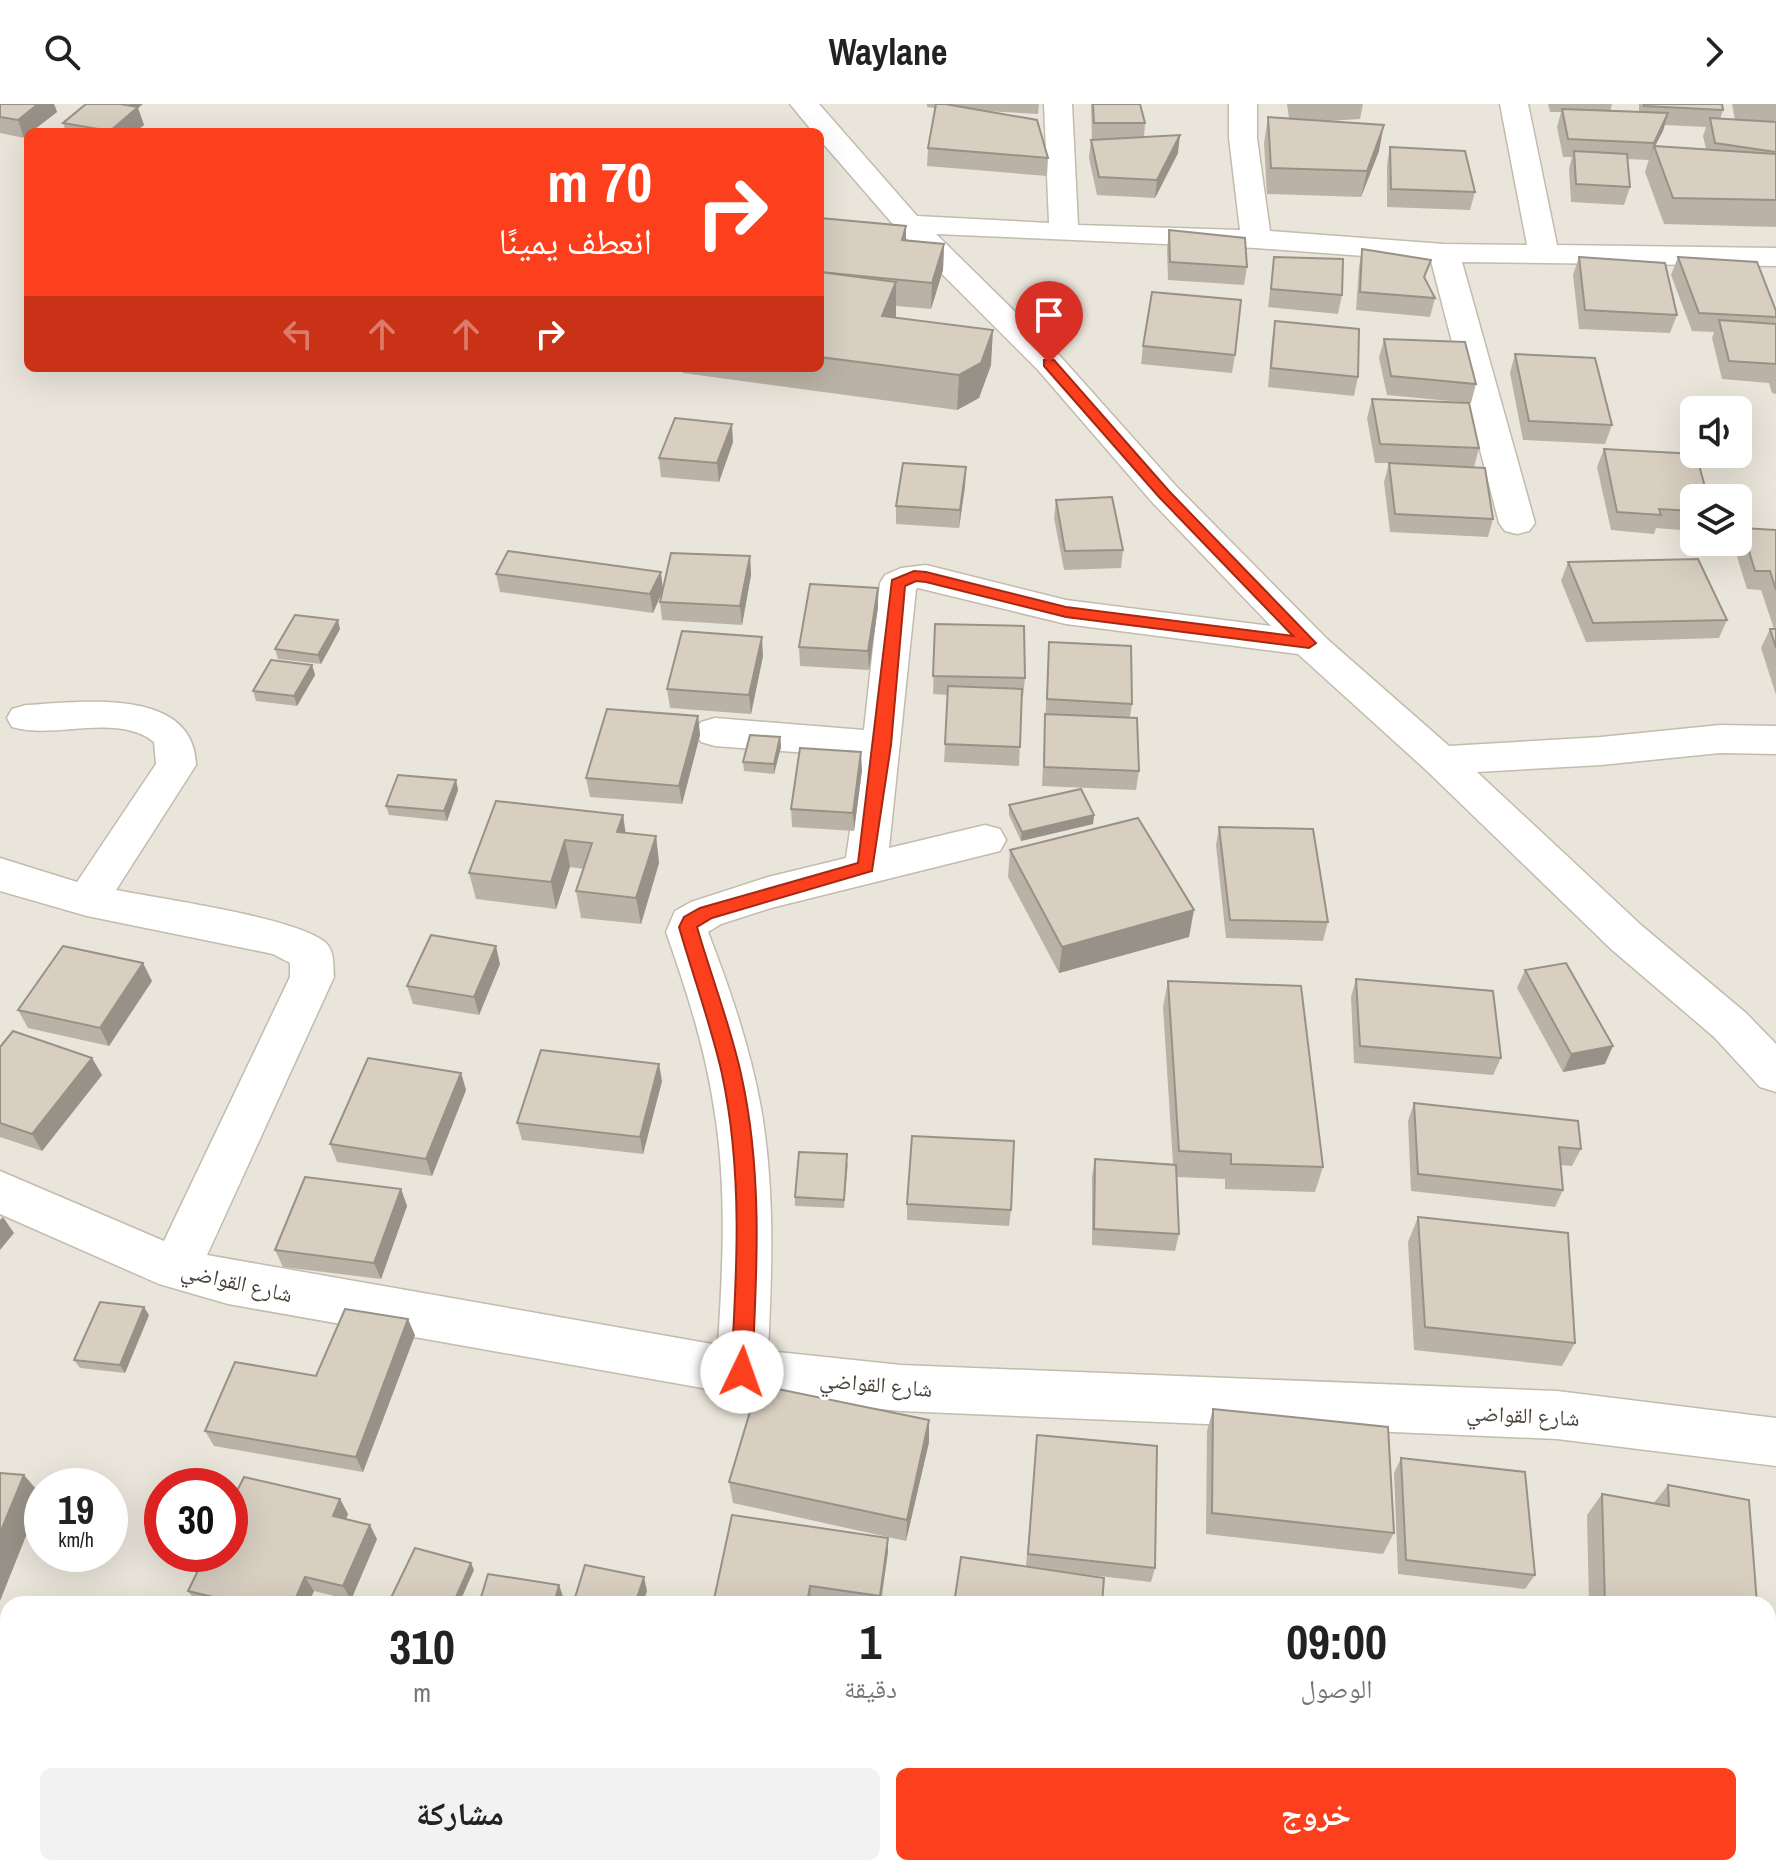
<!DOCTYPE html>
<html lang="ar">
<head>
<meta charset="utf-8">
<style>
	body { margin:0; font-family:"Archivo Narrow","Noto Naskh Arabic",sans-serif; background:#f2f2f2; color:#222; direction:rtl; height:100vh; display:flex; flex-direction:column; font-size:30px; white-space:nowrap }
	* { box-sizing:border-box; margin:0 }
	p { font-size:26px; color:#767676 }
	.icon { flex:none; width:44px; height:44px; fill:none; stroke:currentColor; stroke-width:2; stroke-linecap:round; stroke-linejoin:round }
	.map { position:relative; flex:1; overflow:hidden; direction:ltr }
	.panel { position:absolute; left:0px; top:1492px; width:1776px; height:280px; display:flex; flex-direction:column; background:#fff; border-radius:24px 24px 0 0; box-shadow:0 8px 32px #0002; direction:rtl }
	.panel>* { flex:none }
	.top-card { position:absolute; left:24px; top:24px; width:800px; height:244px; border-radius:12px; box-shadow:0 8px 32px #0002; direction:rtl; background:#fc3f1d; color:#fff; overflow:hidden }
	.fabs { position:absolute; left:1680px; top:292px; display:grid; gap:16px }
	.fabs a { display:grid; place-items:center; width:72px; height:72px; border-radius:12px; background:#fff; box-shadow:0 8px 32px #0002; font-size:40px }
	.speed { position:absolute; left:24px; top:1364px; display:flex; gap:16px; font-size:40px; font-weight:700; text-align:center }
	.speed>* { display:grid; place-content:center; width:104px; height:104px; border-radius:50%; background:#fff; box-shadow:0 8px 32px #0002; line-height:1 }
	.speed small { font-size:20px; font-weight:400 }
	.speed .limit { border:12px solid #d22; background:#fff; color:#111 }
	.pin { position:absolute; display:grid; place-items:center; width:68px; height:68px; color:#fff; margin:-82px -34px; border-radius:50% 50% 50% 0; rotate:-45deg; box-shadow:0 0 8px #0007 }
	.pin .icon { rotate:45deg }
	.me { position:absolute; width:88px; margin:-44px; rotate:3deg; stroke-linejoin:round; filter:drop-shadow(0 0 6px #0008) }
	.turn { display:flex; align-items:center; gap:28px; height:168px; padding:0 40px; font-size:36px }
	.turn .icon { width:104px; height:104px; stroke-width:2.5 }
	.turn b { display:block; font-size:56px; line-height:68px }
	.lanes { display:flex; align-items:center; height:76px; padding:0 40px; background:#0003; justify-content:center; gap:40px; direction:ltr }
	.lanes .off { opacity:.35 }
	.eta { display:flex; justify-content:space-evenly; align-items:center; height:136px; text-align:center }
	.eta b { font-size:48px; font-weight:700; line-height:56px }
	.action { display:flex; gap:16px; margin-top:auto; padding:16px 40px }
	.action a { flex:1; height:92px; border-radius:12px; background:#fc3f1d; color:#fff; font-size:32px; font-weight:700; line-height:92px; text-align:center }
	.action a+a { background:#f2f2f2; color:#222 }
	header { display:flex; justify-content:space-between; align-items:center; height:104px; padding:0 40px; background:#fff; font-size:36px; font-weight:700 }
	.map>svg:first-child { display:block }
	.residential { fill:#eae5da; fill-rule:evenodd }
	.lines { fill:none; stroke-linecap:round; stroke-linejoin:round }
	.street-casing { stroke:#c2bbae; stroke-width:3 }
	.street { fill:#fff; fill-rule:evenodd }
	.wall { fill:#bab2a6; fill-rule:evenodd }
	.shaded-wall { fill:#979187 }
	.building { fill:#d8cfc1; stroke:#979187; stroke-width:2 }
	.route { fill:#fc3f1d; stroke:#a42913; stroke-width:2 }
	.labels { text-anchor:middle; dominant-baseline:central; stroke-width:6; stroke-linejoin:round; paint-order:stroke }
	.street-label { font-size:22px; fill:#4b4439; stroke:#fff }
</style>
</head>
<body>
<header><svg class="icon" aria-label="forward" viewBox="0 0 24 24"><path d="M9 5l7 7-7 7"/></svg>Waylane<svg class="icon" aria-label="search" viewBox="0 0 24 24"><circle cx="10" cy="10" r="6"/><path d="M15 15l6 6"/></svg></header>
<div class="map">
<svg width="1776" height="1772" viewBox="0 0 1776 1772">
	<rect width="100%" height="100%" fill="#f6f3ec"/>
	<path class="residential" d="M0 0H1776V1772H0ZM28 28H820V264H28ZM1694 306H1738V350H1694ZM1694 394H1738V438H1694ZM42 1382H110V1450H42ZM162 1382H230V1450H162ZM8 1500H1768V1764H8Z"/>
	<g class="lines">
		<defs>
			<path id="street" d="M790 0H819L917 112 1049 119 1044 0H1072L1078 121 1240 126 1229 34V0H1257V34L1270 127 1444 140 1527 141 1500 0H1528L1557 141 1776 144V162L1462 158 1535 419 1529 427 1517 430 1505 427 1499 419 1431 157 1256 144 936 130 1060 252 1176 382 1327 535 1449 642 1601 633 1720 621 1776 622V650L1720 649 1601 661 1477 668 1641 821 1746 909 1776 940V988L1760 983 1714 933 1611 845 1426 666 1298 550 1066 520 918 484 916 485 889 744 985 721 1000 725 1006 736 1000 747 771 804 721 820 708 828C730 885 750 943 761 1004 775 1084 772 1167 768 1247L901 1261 1557 1287 1776 1314V1362L1557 1335 901 1307 742 1291 228 1200 159 1180 0 1110V1067L164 1137 290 873V859L273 850 87 812 0 787V754L77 778 156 660 154 638C116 608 56 636 12 623L7 614 12 605 26 601C80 598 194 582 196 661L116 786C161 795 294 813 325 838 335 847 333 861 334 873L207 1151 718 1241C723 1162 727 1082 714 1004 705 943 686 885 666 828L675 807 691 798 768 773 846 754 861 653 715 642 701 638 695 628 701 618 715 614 864 626 880 479 885 471 901 464 926 461 1066 496 1271 522 1152 398 1038 266 898 126 820 36V28H813Z"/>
		</defs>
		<use href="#street" class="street-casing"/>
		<use href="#street" class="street"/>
	</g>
	<g class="wall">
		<path d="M0 0H54L57 8 31 28H28L24 34 0 29Z"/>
		<path d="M927 0H1039L1038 10 985 7 1048 54 1047 72 927 62 928 44 935 4 927 3Z"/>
		<path d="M1091 0H1140L1145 19 1144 33 1178 49 1155 94 1097 91 1089 54 1091 36H1092Z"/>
		<path d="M1287 0H1363L1360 15 1327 17 1379 47 1361 93 1267 90 1264 39 1268 13 1289 14Z"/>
		<path d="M1548 0H1612L1610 7 1639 8V0H1722L1723 6 1720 15 1735 16 1732 0H1776V123L1664 120 1645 68 1649 55V56L1627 55 1630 83 1624 101 1571 98 1569 65 1572 53H1563L1557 23 1561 8H1550ZM1665 21 1706 23 1703 32 1706 45 1655 42Z"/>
		<path d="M138 4 144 21 135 28H66L63 19Z"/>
		<path d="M1390 43 1475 88 1470 106 1387 103V60Z"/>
		<path d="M820 114 906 136 944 140 943 166 931 205 896 202V214L991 261 979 294 957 306 683 269 682 264H820Z"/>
		<path d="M1169 126 1247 163 1244 181 1168 176 1167 145Z"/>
		<path d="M1362 145 1426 176 1435 194 1430 213 1356 206 1359 163Z"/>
		<path d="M1274 153 1342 191 1338 210 1268 203Z"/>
		<path d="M1579 153 1677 211 1670 229 1579 225 1573 171Z"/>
		<path d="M1678 153 1776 207V290L1772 289 1769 279 1722 275 1712 234 1714 228 1692 227 1671 171Z"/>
		<path d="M1275 217 1358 273 1354 292 1268 283 1272 236Z"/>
		<path d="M1384 235 1476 280 1471 299 1387 291 1379 254Z"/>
		<path d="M1143 242 1235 251 1232 269 1141 260Z"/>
		<path d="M1515 250 1612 321 1605 340 1523 336 1510 269Z"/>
		<path d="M1372 295 1479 344 1474 363 1421 361 1493 415 1488 433 1390 428 1384 378 1389 359H1375L1367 314Z"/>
		<path d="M733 338 719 378 661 373 659 354Z"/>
		<path d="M1604 345 1694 394V427L1656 424 1654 430 1611 426 1597 363Z"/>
		<path d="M966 363 965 382 959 424 896 420V402Z"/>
		<path d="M1056 396 1123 446 1121 464 1064 466 1054 414Z"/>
		<path d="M1742 424 1776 426V591L1761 544 1770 525H1774L1761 486 1747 485 1734 443 1736 438H1738V434Z"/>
		<path d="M750 452 751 471 742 521 662 516 660 498 662 488 653 509 500 488 496 470 663 485Z"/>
		<path d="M1568 458 1727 516 1719 534 1586 538 1561 477Z"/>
		<path d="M878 484V503L869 566 800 562 799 543Z"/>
		<path d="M935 520 1025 574 1023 593H1022L1019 662 944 658 948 591 933 590Z"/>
		<path d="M340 525 321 560 278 555 275 545Z"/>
		<path d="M1049 538 1132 600 1130 613 1139 667 1136 686 1042 682Z"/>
		<path d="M763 552 751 610 670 604 667 585Z"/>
		<path d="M312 561 315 571 297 602 256 597 253 587Z"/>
		<path d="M698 612 700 631 682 700 590 693 586 674Z"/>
		<path d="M780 633 781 643 774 670 744 667 743 658Z"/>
		<path d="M862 666 854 727 792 723 791 705Z"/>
		<path d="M456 676 458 686 447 717 389 711 386 702Z"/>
		<path d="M1009 701 1094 711 1093 720 1021 737 1009 711Z"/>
		<path d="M623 711 625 729 656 732 659 759 641 820 581 814 576 787 584 765 570 763 556 805 476 795 469 769Z"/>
		<path d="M1219 723 1328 818 1323 837 1226 834 1216 741Z"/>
		<path d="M1010 746 1189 833 1059 869 1008 773Z"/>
		<path d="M500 860 479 911 413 900 407 882Z"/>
		<path d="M1525 866 1605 960 1563 968 1517 884Z"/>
		<path d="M1356 875 1501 954 1493 971 1354 959 1351 893Z"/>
		<path d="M152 877 109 942 28 924 18 906Z"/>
		<path d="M1168 877 1323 1063 1315 1088 1225 1085V1075L1177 1073 1179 1130 1175 1147 1092 1141V1072L1095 1055 1173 1060 1163 903Z"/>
		<path d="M0 943 92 954 102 971 42 1047 0 1033Z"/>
		<path d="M461 969 466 986 432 1072 337 1058 330 1040Z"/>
		<path d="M662 977 643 1050 522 1036 517 1019Z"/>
		<path d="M1414 999 1581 1045 1572 1062 1561 1061 1563 1086 1555 1103 1411 1087 1408 1017Z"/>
		<path d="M848 1059 844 1104 795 1102V1093Z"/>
		<path d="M401 1085 407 1102 381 1175 283 1163 275 1146Z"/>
		<path d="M907 1100 1011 1106 1009 1122 907 1116Z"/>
		<path d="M1418 1113 1575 1239 1562 1262 1414 1246 1408 1138Z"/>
		<path d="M149 1211 125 1269 80 1264 74 1256Z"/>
		<path d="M415 1231 363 1368 214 1342 205 1327 316 1272Z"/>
		<path d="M1213 1305 1394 1429 1383 1450 1206 1430 1207 1327Z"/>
		<path d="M1037 1331 1155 1464 1151 1478 1081 1470 1026 1462Z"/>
		<path d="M929 1338 906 1437 733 1399 729 1378Z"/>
		<path d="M1401 1354 1535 1471 1525 1485 1398 1470 1394 1369Z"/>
		<path d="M1668 1381 1757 1500H1589L1587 1411 1602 1390 1653 1400Z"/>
		<path d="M340 1395 348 1410 346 1415 377 1435 351 1496 314 1487 308 1500H198L188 1487Z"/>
		<path d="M888 1448 881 1500H841L812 1496 811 1500H713Z"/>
		<path d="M1776 1629V1772H1770L1768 1753V1636Z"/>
		<path d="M381 1764H421L418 1772H411Z"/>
		<path d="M819 1764H943L941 1772H828L819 1770Z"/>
		<rect x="1172" y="1764" width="90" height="8"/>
	</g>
	<g class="shaded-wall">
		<path d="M38 0H54L57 8 31 28H28V31L24 34 18 16Z"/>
		<path d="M129 0H143L138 4 144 21 135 28H110Z"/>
		<path d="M1668 9 1663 27 1654 44V42L1649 56 1654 39Z"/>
		<path d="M1384 21 1379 47 1361 93 1367 67Z"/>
		<path d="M1180 31 1178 49 1155 94 1157 76Z"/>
		<path d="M906 122V149L902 136Z"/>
		<path d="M944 140 943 166 931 205 932 179Z"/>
		<path d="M896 178V213L882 247V212Z"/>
		<path d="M993 226 991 261 979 294 957 306 959 271Z"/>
		<path d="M732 320 733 338 719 378 717 359Z"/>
		<path d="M966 363 965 382 959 424 960 406Z"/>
		<path d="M750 452 751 471 742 521 740 502Z"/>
		<path d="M661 468 663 486 653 509 650 490Z"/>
		<path d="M878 484V503L869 566 868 547Z"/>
		<path d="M338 516 340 525 321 560 318 551Z"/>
		<path d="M762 533 763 552 751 610 749 591Z"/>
		<path d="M312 561 315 571 297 602 294 592Z"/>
		<path d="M698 612 700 631 682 700 679 682Z"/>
		<path d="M780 633 781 643 774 670V660Z"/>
		<path d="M861 648 862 666 854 727 853 709Z"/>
		<path d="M456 676 458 686 447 717 444 707Z"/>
		<path d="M623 711 627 738 617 728Z"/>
		<path d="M1094 711 1093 720 1021 737 1022 728Z"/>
		<path d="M656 732 659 759 641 820 636 794Z"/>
		<path d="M565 736 570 763 556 805 551 778Z"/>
		<path d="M1194 806 1189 833 1059 869 1062 843Z"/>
		<path d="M496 842 500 860 479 911 474 893Z"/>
		<path d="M143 859 152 877 109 942 100 924Z"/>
		<path d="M1613 942 1605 960 1563 968 1571 950Z"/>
		<path d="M92 954 102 971 42 1047 32 1030Z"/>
		<path d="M659 960 662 977 643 1050 640 1033Z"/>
		<path d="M461 969 466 986 432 1072 426 1055Z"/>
		<path d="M401 1085 407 1102 381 1175 374 1159Z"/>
		<path d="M3 1113 14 1129 0 1146V1116Z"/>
		<path d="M144 1203 149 1211 125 1269 120 1261Z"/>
		<path d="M408 1215 415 1231 363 1368 356 1353Z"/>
		<path d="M929 1316V1338L906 1437 907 1416Z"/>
		<path d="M24 1371 42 1392 0 1497V1429Z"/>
		<path d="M340 1395 348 1410 341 1426 333 1412Z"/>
		<path d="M370 1421 377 1435 351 1496 343 1482Z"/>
		<path d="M888 1434V1448L880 1500V1492Z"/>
		<path d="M471 1459 474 1466 459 1500H453Z"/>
		<path d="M305 1473 314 1487 308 1500H293Z"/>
		<path d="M644 1473 647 1487 643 1500H635Z"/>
		<path d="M559 1481 564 1495 563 1500H554Z"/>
		<path d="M810 1482 811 1500H807Z"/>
		<path d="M415 1764H421L418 1772H416L414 1768Z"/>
		<path d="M706 1764H714L712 1772H703Z"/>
		<path d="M813 1764H817L814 1772H811Z"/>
	</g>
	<g class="building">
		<path d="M0 0H38L18 16 0 13Z"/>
		<path d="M86 0H120L138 3 110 27 63 19Z"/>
		<path d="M936 0H945L1037 16 1048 54 928 44Z"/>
		<path d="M1093 0H1140L1145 19H1094Z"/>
		<path d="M1644 0H1722L1723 6 1644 2Z"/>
		<path d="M1562 5 1668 9 1654 39 1568 35Z"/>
		<path d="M1268 13 1384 21 1367 67 1271 64Z"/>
		<path d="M1710 14 1776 18V48L1715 39Z"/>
		<path d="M1180 31 1157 76 1099 73 1091 36Z"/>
		<path d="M1654 42 1776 50V96L1673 94Z"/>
		<path d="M1390 43 1465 47 1475 88 1391 85Z"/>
		<path d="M1574 47 1627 50 1630 83 1576 80Z"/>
		<path d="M820 114 906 122 902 136 944 140 932 179 820 168Z"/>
		<path d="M1169 126 1245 134 1247 163 1170 158Z"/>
		<path d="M1362 145 1431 156 1424 173 1435 194 1360 188Z"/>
		<path d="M1274 153 1343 155 1342 191 1271 185Z"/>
		<path d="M1579 153 1665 159 1677 211 1585 206Z"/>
		<path d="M1678 153 1757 158 1776 207V213L1699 209Z"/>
		<path d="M820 168 896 178 882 212 993 226 981 259 959 271 820 253Z"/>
		<path d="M1152 188 1241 196 1235 251 1143 242Z"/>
		<path d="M1719 216 1776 220V260L1729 257Z"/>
		<path d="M1275 217 1359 225 1358 273 1271 264Z"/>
		<path d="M1384 235 1465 238 1476 280 1391 272Z"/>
		<path d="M1515 250 1595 254 1612 321 1529 317Z"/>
		<path d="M1372 295 1469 299 1479 344 1380 340Z"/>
		<path d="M675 314 732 320 717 359 659 354Z"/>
		<path d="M1604 345 1696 350 1708 394H1694V407L1659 405 1661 411 1617 408Z"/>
		<path d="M903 359 966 363 960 406 896 402Z"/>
		<path d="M1389 359 1485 364 1493 415 1395 410Z"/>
		<path d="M1112 393 1123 446 1065 447 1056 396Z"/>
		<path d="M1742 424 1776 426V486L1770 467H1755Z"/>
		<path d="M508 447 661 468 650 490 496 470Z"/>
		<path d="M671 449 750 452 740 502 660 498Z"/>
		<path d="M1698 455 1727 516 1593 519 1568 458Z"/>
		<path d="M810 480 878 484 868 547 799 543Z"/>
		<path d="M295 511 338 516 318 551 275 545Z"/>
		<path d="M935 520 1024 522 1025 574 933 572Z"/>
		<path d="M1770 525H1776V544Z"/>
		<path d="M682 527 762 533 749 591 667 585Z"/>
		<path d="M1049 538 1131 542 1132 600 1047 595Z"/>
		<path d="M271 556 312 561 294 592 253 587Z"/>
		<path d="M948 582 1022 585 1020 643 945 640Z"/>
		<path d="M607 605 698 612 679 682 586 674Z"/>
		<path d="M1045 610 1137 614 1139 667 1044 663Z"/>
		<path d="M750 631 780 633 774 660 743 658Z"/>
		<path d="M800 644 861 648 853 709 791 705Z"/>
		<path d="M398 671 456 676 444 707 386 702Z"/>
		<path d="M1081 685 1094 711 1022 728 1009 701Z"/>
		<path d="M496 697 623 711 617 728 656 732 636 794 576 787 592 739 565 736 551 778 469 769Z"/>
		<path d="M1138 714 1194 806 1062 843 1010 746Z"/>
		<path d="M1219 723 1313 725 1328 818 1230 816Z"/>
		<path d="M431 831 496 842 474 893 407 882Z"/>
		<path d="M63 842 143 859 100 924 18 906Z"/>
		<path d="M1566 859 1613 942 1571 950 1525 866Z"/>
		<path d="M1356 875 1493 887 1501 954 1360 942Z"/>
		<path d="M1168 877 1301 882 1323 1063 1231 1060V1050L1179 1047Z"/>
		<path d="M13 927 92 954 32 1030 0 1019V943Z"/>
		<path d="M541 946 659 960 640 1033 517 1019Z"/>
		<path d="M368 954 461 969 426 1055 330 1040Z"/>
		<path d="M1414 999 1578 1017 1581 1045 1559 1043 1563 1086 1418 1070Z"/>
		<path d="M912 1032 1014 1037 1011 1106 907 1100Z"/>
		<path d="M799 1048 847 1050 844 1096 795 1093Z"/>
		<path d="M1095 1055 1176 1061 1179 1130 1094 1125Z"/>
		<path d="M305 1073 401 1085 374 1159 275 1146Z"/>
		<path d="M1418 1113 1568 1129 1575 1239 1425 1223Z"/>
		<path d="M100 1198 144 1203 120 1261 74 1256Z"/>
		<path d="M345 1205 408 1215 356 1353 205 1327 235 1258 316 1272Z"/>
		<path d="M758 1281 929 1316 907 1416 729 1378Z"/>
		<path d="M1213 1305 1388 1323 1394 1429 1212 1409Z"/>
		<path d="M1037 1331 1157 1342 1155 1464 1028 1450Z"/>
		<path d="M1401 1354 1525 1368 1535 1471 1406 1456Z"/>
		<path d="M0 1369 24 1371 0 1429Z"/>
		<path d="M244 1373 340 1395 333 1412 370 1421 343 1482 305 1473 293 1500H242L188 1487 206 1450H230V1401Z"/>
		<path d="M1668 1381 1749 1396 1757 1500H1605L1602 1390 1669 1402Z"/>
		<path d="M732 1411 888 1434 880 1492 810 1482 807 1500H713Z"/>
		<path d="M415 1444 471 1459 453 1500H388Z"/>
		<path d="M961 1453 1104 1474 1102 1500H954Z"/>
		<path d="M585 1461 644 1473 635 1500H587L574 1497Z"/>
		<path d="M488 1470 559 1481 554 1500H479Z"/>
		<path d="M397 1764H415L414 1768Z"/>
		<path d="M615 1764H706L703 1772H612Z"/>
		<path d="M762 1764H813L811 1772H760Z"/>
		<path d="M837 1764H941L940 1772H870Z"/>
		<path d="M945 1764H1166V1772H944Z"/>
		<rect x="1176" y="1764" width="86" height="8"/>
	</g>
	<path class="route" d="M1044 256H1054L1169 387 1316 539 1309 544 1066 513 926 478 916 477 905 482 891 641 872 767 712 814 697 823C711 872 730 920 741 970 763 1068 757 1168 752 1268L749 1275 742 1277 734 1275 731 1268C737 1168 743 1068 722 970 711 921 693 872 679 823L684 813 700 804 858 759 892 476 914 467 926 468 1066 503 1293 532 1159 393 1044 262Z"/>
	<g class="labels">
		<g class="street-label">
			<text transform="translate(237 1178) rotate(13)">شارع القواضي</text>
			<text transform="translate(876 1280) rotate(5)">شارع القواضي</text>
			<text transform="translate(1523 1311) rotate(3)">شارع القواضي</text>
		</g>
	</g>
</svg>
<div class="fabs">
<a><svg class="icon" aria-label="sound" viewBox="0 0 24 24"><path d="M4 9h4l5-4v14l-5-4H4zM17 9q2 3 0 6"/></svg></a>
<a><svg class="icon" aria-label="layers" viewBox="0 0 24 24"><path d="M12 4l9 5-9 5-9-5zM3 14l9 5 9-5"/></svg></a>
</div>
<div class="speed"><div>19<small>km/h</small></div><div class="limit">30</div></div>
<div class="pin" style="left:1049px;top:259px;background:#d93025"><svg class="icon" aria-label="arrive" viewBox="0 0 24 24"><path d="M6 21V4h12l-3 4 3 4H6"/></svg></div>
<svg class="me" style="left:742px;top:1268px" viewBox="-20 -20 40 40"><circle r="19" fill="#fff"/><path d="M0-13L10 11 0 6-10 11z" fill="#fc3f1d"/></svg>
<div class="top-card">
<div class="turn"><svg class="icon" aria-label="right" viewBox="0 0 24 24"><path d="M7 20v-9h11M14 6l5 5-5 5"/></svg><div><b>70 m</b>انعطف يمينًا</div></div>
<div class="lanes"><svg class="icon off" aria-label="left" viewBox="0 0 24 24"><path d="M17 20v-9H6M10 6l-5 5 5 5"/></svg><svg class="icon off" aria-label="ahead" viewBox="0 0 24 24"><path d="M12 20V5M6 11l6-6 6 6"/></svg><svg class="icon off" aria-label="ahead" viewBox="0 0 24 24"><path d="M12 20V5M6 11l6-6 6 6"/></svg><svg class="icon" aria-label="right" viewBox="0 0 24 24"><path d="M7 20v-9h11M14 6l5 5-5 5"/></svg></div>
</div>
<section class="panel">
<div class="eta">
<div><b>09:00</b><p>الوصول</p></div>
<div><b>1</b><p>دقيقة</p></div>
<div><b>310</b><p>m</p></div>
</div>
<div class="action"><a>خروج</a><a>مشاركة</a></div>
</section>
</div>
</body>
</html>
